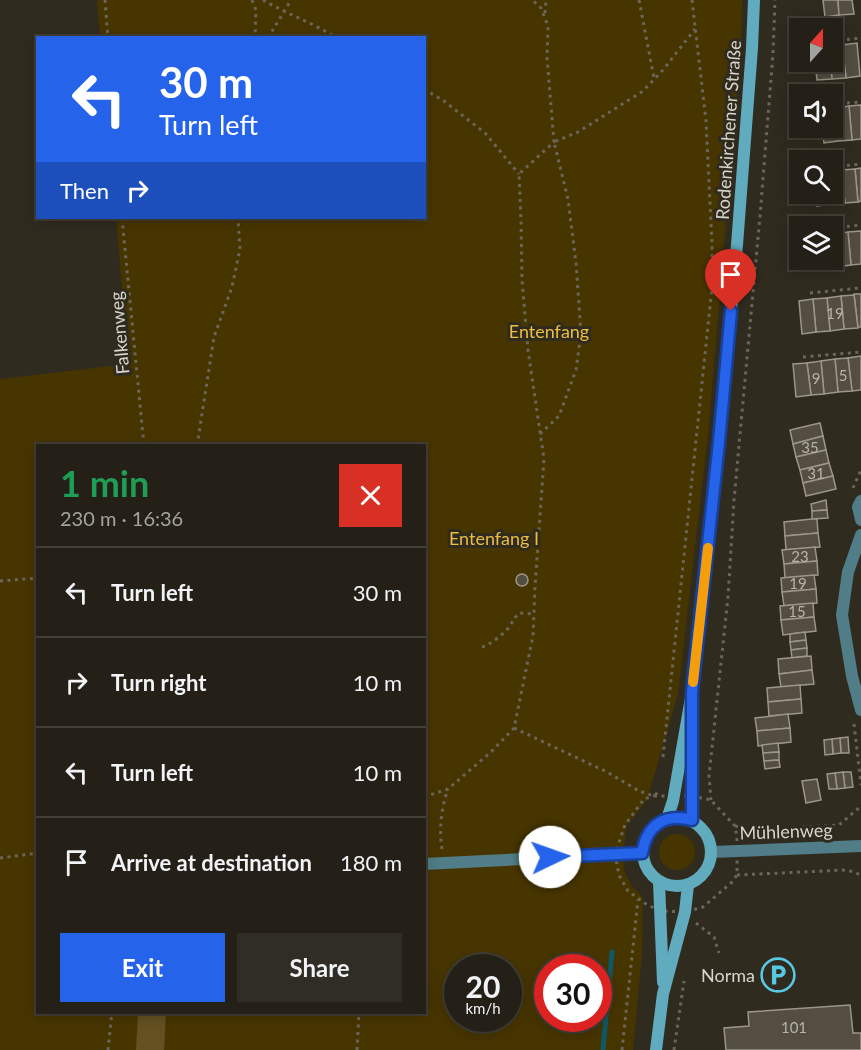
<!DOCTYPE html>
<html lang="en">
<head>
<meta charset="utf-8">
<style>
	body { margin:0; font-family:Lato,sans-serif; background:#302d24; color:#f1f3f6; height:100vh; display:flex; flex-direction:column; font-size:22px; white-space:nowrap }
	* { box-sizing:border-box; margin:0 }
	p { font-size:20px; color:#a3a3a1 }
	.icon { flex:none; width:33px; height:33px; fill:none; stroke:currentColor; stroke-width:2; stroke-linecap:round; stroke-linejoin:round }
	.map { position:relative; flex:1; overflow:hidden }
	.details { position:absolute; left:36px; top:444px; width:390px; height:570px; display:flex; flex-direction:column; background:#242017; border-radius:0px; box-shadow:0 3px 15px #0003,0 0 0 2px #413e36 }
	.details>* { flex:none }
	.banner { position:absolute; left:36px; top:36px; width:390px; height:183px; border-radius:0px; box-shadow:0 3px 15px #0003,0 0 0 2px #413e36; background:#2563eb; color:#fff; overflow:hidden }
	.needle { width:39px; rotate:21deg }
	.tools { position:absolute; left:789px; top:18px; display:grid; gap:12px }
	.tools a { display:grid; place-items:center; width:54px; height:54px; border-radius:0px; background:#242017; box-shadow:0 3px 15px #0003,0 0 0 2px #413e36; font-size:30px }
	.speed { position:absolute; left:444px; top:954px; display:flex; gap:12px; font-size:30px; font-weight:700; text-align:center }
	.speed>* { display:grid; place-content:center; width:78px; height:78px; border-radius:50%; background:#242017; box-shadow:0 3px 15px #0003,0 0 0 2px #413e36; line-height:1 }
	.speed small { font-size:15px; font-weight:400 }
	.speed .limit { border:9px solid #d22; background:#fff; color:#111 }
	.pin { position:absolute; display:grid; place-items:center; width:51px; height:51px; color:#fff; margin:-62px -26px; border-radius:50% 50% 50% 0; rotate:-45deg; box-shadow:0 0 6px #0007 }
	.pin .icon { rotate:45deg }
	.me { position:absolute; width:66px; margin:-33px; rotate:87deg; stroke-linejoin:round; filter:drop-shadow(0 0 4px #0008) }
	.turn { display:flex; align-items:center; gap:21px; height:126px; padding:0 24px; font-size:27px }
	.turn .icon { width:78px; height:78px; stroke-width:2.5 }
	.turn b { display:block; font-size:42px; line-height:51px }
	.then { display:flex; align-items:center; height:57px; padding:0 24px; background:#0003; gap:12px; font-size:22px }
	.round { display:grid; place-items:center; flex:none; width:63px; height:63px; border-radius:0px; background:#302d24 }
	.headline { display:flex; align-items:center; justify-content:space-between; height:102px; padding:0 24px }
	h1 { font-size:36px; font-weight:700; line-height:45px; color:#1e9e55 }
	.button { display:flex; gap:12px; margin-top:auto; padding:12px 24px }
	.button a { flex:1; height:69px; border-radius:0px; background:#2563eb; color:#fff; font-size:24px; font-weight:700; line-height:69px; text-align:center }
	.button a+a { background:#302d24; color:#f1f3f6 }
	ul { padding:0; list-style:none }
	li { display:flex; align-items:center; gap:18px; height:90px; padding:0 24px; border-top:2px solid #413e36 }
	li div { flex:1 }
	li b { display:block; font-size:22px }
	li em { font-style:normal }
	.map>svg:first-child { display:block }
	.green { fill:#473500; fill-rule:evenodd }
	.forest { fill:#645122 }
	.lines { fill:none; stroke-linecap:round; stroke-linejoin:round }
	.stream { stroke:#115866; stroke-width:5 }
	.building { fill:#534e41; stroke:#9c9687; stroke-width:1.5 }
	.path { stroke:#6a665b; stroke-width:3; stroke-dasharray:3 4.5; stroke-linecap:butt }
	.minor { stroke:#507d88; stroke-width:12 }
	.tertiary { stroke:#507d88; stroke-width:12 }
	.secondary { stroke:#60abbd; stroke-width:12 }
	.route-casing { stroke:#184099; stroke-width:15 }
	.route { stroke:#2563eb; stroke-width:10 }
	.slow { stroke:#f59e0b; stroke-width:10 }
	.labels { text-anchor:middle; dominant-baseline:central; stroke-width:6; stroke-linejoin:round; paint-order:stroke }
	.number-label { font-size:15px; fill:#b7b3aa }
	.street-label { font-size:18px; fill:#d8d5cd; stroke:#302b1f }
	.park-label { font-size:18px; fill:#ebbd40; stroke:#302b1f }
	.poi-label { font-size:18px; fill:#d8d5cd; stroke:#302b1f; text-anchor:end }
</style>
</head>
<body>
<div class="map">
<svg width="861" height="1050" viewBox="0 0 861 1050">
	<rect width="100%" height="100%" fill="#302b1f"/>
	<g class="green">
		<path d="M97 0H742L741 47 708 434 678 694 647 800 626 826 623 859 624 870 631 885 643 897 642 954 633 1050H0V379L129 364 116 218H424V38L100 37ZM38 446H424V1012H38ZM458 968H508V1018H458ZM548 968H598V1018H548Z"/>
		<circle cx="677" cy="852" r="18"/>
	</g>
	<path class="forest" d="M138 1013H166L164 1050H136Z"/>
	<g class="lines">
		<path class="stream" d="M603 1050 612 952"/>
	</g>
	<g class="building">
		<path d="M823 0H838L839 15 825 17Z"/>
		<path d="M838 0H852L854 14 839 15Z"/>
		<path d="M857 43 860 76 846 78 842 45Z"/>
		<path d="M832 45H842L846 78 832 79 830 62H832Z"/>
		<path d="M815 62H830L832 79 817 80Z"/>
		<path d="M861 105V139L852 140 849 106Z"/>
		<path d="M849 106 852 140 838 141 835 108Z"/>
		<path d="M832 108H835L838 141 824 143 822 128H832Z"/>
		<path d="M861 168V201L858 202 855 169Z"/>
		<path d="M855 169 858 202 845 203 841 170Z"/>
		<path d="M841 170 845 203 831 204 830 194H832V171Z"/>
		<path d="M815 194H830L831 204 817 206Z"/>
		<path d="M861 231V264L851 265 848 232Z"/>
		<path d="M848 232 851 265 837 267 834 234Z"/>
		<path d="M832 234H834L837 267 824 268 823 260H832Z"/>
		<path d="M808 260H823L824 268 809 270Z"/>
		<path d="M854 294H861V327H858Z"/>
		<path d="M854 295 858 328 844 329 841 296Z"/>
		<path d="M841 296 844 329 830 331 827 298Z"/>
		<path d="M827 298 830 331 816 332 813 299Z"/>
		<path d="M813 299 816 332 802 334 799 301Z"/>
		<path d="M861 356V390L852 391 848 358Z"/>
		<path d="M848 358 852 391 838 392 835 359Z"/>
		<path d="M835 359 838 392 824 394 821 361Z"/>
		<path d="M821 361 824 394 811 395 807 363Z"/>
		<path d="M807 363 811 395 796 397 793 364Z"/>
		<path d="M820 423 823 436 793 444 790 430Z"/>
		<path d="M823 436 826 450 796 457 793 444Z"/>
		<path d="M826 450 829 463 800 470 796 457Z"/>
		<path d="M829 463 833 476 803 483 800 470Z"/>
		<path d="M833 476 836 489 806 496 803 483Z"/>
		<path d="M826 500 827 510 812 511 811 504Z"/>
		<path d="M827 510 828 518 812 519V511Z"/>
		<path d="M812 519H817L818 533 785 536 784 522Z"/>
		<path d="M818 533 820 547 786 550 785 536Z"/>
		<path d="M815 547 817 561 784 564 782 550Z"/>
		<path d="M817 561 818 575 785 578 784 564Z"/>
		<circle cx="522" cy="580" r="6"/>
		<path d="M814 575 816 589 782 592 781 578Z"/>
		<path d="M816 589 817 603 784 606 782 592Z"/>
		<path d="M813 603 814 617 781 620 780 606Z"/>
		<path d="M814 617 816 631 783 635 781 620Z"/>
		<path d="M805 632 806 640 790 642V634Z"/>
		<path d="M806 640 807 648 791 650 790 642Z"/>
		<path d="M807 648V656L792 658 791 650Z"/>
		<path d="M811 656 812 670 779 674 778 659Z"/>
		<path d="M812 670 814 684 781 687 779 674Z"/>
		<path d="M800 685 801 699 768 702 767 688Z"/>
		<path d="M801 699 802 713 769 716 768 702Z"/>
		<path d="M788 714 790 728 757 731 755 718Z"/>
		<path d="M790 728 791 742 758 746 757 731Z"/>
		<path d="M848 737 849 753H841L840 738Z"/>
		<path d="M840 738 841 753 833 754 832 739Z"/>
		<path d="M832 739 833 754 825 755 824 740Z"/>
		<path d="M778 743 779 752 763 753 762 745Z"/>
		<path d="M779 752V760L764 761 763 753Z"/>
		<path d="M779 760 780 767 765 769 764 761Z"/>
		<path d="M843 772H851L853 787 845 788Z"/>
		<path d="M843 772 845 788 837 789 835 773Z"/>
		<path d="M835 773 837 789H829L827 774Z"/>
		<path d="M817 779 821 800 806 803 802 781Z"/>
		<path d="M850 1005 853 1033H861V1050H726L724 1028 749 1026 748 1012Z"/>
	</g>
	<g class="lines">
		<g class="path">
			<path d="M105 0 108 38"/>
			<path d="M252 0 256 10 255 38"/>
			<path d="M263 0C287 14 313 23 337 38"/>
			<path d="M639 0 654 78"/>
			<path d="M545 13 546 0"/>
			<path d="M268 38 291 0"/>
			<path d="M832 41 861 38"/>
			<path d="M424 89 444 101 485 133 519 174"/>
			<path d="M832 104 861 102"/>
			<path d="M832 167 861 164"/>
			<path d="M122 218 144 446"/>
			<path d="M832 228 861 225"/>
			<path d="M810 293 861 288"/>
			<path d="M803 357 861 352"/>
			<path d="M540 434 559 416 576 370 581 333 576 263 568 199 554 142 578 132 643 91 663 70 695 29"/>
			<path d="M197 446 214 337 232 287 240 249 238 218"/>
			<path d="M853 488 861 470"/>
			<path d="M0 581 38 578"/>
			<path d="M482 647C490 645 505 633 510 626 513 621 515 617 519 613L533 614"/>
			<path d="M854 724 861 785"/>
			<path d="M514 728 607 772 639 791 654 796 660 790"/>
			<path d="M663 757 712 287V244L706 121 692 0"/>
			<path d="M654 796H691L711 800 735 826 737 838V875L732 882 703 907 685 912 660 911 646 904 628 891 619 875 615 854 625 825 644 799Z"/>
			<path d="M424 797 448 789 492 751 514 728 533 636 535 587 544 459 528 350 522 280 521 220 519 174 554 142 547 58 548 26 541 8 532 0"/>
			<path d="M711 800 709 776 728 597 734 500 760 216 773 54 775 0"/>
			<path d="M735 826 754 830 839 825 861 806"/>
			<path d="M442 849C439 829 441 808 448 789"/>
			<path d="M0 858 38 853"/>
			<path d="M737 875 845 870 855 872 861 876"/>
			<path d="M696 923 714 937 719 953"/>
			<path d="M108 1050 112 1012"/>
			<path d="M357 1050 359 1012"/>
			<path d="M622 1050 638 900"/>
			<path d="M674 1050 684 981"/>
		</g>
		<g class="minor">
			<path d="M861 501 858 507 861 520"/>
			<path d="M861 535 848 572 842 615 852 676 861 710"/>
			<path d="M424 864 642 853"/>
		</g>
		<path class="tertiary" d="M712 852 861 846"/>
		<g class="secondary">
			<circle cx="677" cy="852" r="34"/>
			<path d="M667 819 673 801 692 692 719 442 737 245 752 48 754 0"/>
			<path d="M691 820 692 730"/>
			<path d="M659 882 663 982"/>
			<path d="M656 1050 663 994 685 912 688 885"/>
		</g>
	</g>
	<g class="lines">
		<defs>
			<path id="route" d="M550 857 642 853C647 825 664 813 692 820V692L719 442 731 311"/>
		</defs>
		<use href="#route" class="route-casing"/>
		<use href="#route" class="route"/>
		<path class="slow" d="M693 682 708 548"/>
	</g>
	<defs>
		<symbol id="parking-ring" viewBox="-11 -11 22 22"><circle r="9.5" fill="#302b1f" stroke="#57c9e3" stroke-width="1.5"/><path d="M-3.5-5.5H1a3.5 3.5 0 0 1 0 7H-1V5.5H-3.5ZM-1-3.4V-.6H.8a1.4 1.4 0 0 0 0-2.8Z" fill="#57c9e3"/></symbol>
	</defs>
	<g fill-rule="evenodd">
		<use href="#parking-ring" x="759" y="956" width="38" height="38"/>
	</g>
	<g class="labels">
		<g class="number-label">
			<text x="835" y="313">19</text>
			<text x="843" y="375">5</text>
			<text x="816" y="378">9</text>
			<text x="810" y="447">35</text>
			<text x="816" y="473">31</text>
			<text x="800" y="556">23</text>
			<text x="798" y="583">19</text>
			<text x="797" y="611">15</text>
			<text x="794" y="1027">101</text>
		</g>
		<g class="street-label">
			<text transform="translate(728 130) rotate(-86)">Rodenkirchener Straße</text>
			<text transform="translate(119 333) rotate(-95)">Falkenweg</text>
			<text transform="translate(786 831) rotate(-2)">Mühlenweg</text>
		</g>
		<g class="park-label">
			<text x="549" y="331">Entenfang</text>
			<text x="494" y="538">Entenfang I</text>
		</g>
		<g class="poi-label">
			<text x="755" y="975">Norma</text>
		</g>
	</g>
</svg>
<div class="tools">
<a><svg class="needle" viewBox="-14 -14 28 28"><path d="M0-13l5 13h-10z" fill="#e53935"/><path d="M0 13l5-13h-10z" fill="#a3a3a1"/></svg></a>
<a><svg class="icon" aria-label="sound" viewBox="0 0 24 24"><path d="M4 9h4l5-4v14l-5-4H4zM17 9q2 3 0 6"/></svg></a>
<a><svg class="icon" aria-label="search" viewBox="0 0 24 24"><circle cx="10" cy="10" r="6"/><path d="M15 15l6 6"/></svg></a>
<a><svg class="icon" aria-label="layers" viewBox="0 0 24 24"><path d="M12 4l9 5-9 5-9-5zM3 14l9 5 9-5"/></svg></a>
</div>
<div class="speed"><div>20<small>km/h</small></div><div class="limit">30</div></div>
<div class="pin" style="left:731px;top:311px;background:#d93025"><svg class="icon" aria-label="arrive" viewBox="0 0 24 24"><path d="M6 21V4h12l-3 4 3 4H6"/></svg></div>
<svg class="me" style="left:550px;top:857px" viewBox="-20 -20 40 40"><circle r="19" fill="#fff"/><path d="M0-13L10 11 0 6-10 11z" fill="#2563eb"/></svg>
<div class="banner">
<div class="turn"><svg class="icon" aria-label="left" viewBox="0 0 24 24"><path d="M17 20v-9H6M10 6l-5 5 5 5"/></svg><div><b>30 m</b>Turn left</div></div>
<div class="then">Then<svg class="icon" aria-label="right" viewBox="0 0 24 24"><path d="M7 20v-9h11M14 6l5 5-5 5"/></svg></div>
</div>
<section class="details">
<div class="headline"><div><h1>1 min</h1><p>230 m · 16:36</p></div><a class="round" style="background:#d93025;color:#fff"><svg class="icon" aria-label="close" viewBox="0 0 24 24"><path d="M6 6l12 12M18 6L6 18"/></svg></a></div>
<ul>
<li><svg class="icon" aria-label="left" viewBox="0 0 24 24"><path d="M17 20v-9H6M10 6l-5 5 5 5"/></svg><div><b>Turn left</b></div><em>30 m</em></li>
<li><svg class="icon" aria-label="right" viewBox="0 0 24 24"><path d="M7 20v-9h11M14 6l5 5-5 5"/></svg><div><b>Turn right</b></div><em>10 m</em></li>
<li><svg class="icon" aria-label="left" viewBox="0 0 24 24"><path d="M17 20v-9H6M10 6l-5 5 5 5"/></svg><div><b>Turn left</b></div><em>10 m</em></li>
<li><svg class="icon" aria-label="arrive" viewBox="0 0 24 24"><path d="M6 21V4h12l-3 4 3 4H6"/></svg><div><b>Arrive at destination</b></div><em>180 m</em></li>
</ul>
<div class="button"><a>Exit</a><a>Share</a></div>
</section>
</div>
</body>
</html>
